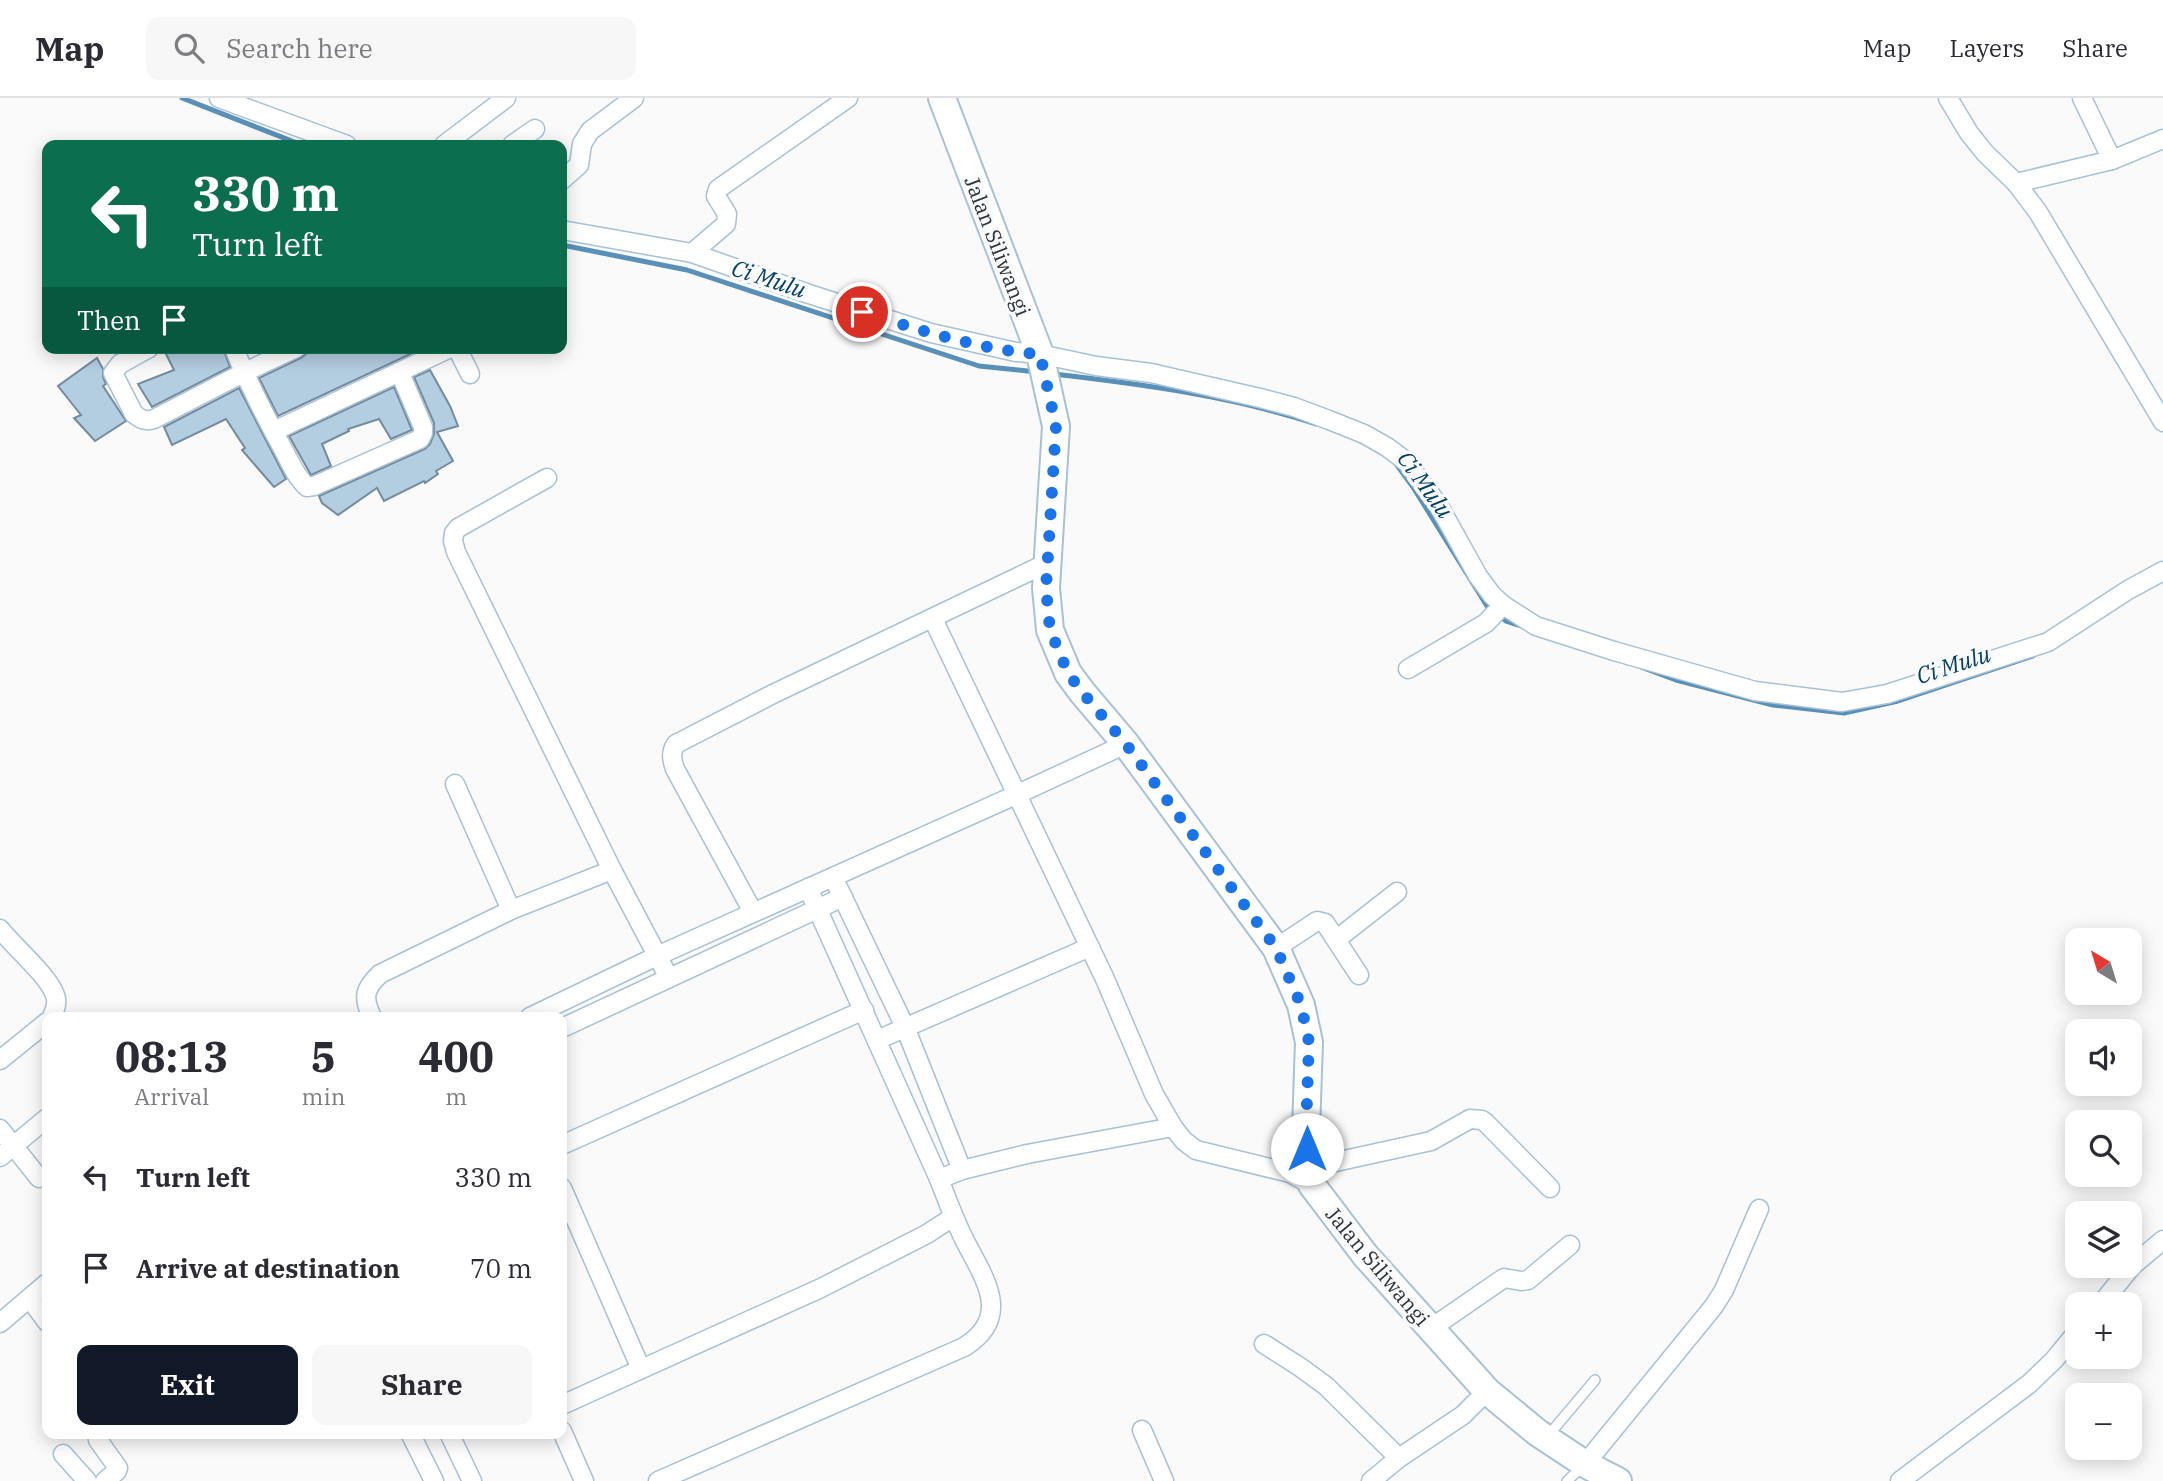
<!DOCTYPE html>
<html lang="en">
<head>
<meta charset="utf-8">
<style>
	body { margin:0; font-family:"IBM Plex Serif",serif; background:#f7f7f7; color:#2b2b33; height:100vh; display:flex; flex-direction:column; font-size:26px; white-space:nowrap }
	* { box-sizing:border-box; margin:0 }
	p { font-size:23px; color:#7c7c81 }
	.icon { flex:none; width:38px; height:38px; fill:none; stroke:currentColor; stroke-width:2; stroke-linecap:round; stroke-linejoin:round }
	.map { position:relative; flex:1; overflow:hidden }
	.panel { position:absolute; left:42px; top:914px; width:525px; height:427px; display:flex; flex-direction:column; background:#fff; border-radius:14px; box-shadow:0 4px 18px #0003 }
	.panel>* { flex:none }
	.guide { position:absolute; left:42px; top:42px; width:525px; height:214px; border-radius:14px; box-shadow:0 4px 18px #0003; background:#0b6e4f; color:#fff; overflow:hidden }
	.needle { width:46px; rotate:322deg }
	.tools { position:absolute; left:2065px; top:830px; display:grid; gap:14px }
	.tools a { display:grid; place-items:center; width:77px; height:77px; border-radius:14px; background:#fff; box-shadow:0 4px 18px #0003; font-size:35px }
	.pin { position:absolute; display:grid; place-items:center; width:60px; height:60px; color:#fff; margin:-30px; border:4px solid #fff; border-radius:50%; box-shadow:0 2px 7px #0007 }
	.me { position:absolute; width:77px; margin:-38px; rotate:0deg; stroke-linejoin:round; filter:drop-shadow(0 0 5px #0008) }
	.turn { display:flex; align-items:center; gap:24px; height:147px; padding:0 35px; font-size:32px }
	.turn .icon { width:91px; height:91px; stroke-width:2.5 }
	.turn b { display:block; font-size:49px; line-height:60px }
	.then { display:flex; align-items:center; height:66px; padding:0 35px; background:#0003; gap:14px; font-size:26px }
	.eta { display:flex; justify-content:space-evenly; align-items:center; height:119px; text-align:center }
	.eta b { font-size:42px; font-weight:700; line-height:49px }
	.action { display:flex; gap:14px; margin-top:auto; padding:14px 35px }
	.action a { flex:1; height:80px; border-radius:14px; background:#111827; color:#fff; font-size:28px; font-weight:700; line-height:80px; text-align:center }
	.action a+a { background:#f7f7f7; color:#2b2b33 }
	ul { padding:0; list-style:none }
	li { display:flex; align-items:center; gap:21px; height:91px; padding:0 35px }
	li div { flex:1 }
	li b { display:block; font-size:26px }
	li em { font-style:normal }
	header { display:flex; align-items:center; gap:42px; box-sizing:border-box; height:98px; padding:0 35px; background:#fff; border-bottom:2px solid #e1e1e2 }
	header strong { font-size:33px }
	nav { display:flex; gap:38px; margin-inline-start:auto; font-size:24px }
	.search { width:490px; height:63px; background:#f7f7f7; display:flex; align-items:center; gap:18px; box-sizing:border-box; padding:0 24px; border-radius:14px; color:#7c7c81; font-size:26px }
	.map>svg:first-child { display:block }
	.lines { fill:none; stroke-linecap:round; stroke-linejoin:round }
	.stream { stroke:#5990b8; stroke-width:5 }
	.building { fill:#b3cde1; stroke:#738b9e; stroke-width:2 }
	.lane-casing { stroke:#a7c1d5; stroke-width:12 }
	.street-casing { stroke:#a7c1d5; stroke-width:21 }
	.secondary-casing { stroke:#a7c1d5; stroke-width:30 }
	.lane { stroke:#fff; stroke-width:9 }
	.street { stroke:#fff; stroke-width:18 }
	.secondary { stroke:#fff; stroke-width:26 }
	.route { stroke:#1a73e8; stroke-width:12; stroke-dasharray:0 21.6 }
	.labels { text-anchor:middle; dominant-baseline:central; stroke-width:7; stroke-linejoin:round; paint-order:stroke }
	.street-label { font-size:21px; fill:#2b353d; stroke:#fafafa }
	.water-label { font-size:23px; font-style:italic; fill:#024063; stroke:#fafafa }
</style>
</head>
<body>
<header>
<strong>Map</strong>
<div class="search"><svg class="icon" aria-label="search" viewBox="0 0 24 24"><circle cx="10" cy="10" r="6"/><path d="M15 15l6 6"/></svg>Search here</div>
<nav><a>Map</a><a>Layers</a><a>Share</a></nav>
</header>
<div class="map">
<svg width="2163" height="1383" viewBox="0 0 2163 1383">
	<rect width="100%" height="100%" fill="#fafafa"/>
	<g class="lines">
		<g class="stream">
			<path d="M182 0 302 47"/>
			<path d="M562 147 687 172 979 268 1037 274"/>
			<path d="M1054 276C1140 286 1233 298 1316 326"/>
			<path d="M1394 363 1413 389 1487 508 1506 523 1522 528"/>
			<path d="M1641 569 1676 582 1773 607 1844 615 1898 603 2033 558"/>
		</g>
	</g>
	<g class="building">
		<path d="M163 250H223L230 269 152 309 138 286 174 272Z"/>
		<path d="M307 250H418L419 252 278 318 259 280 301 260 306 256Z"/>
		<path d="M97 260 103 271V279L106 286 103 288 126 323 95 343 74 320 81 317 58 288Z"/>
		<path d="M430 272 450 308 458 328 437 334 453 363 436 373 438 376 425 385 424 383 384 403 377 390 338 417 322 405 319 398 425 351 430 346 434 336V325L414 279Z"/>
		<path d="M394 289 412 332 391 341 379 321 348 331 349 333 322 346 331 368 311 377 289 338Z"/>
		<path d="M239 290 286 381 274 389 242 352 245 350 226 321 172 347 164 329Z"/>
	</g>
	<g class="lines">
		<defs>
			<g id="lane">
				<path d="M1547 1339 1595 1282"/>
				<path d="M1567 1383 1584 1367"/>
			</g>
			<g id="street">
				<path d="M219 0 347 47"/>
				<path d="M1948 0 1969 35 1985 55 2016 85 2038 114 2163 324"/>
				<path d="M2082 0 2112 62"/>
				<path d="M444 47 506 0"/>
				<path d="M512 47 535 31"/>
				<path d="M562 82 579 67 582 46 590 33 634 0"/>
				<path d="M2016 85 2112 62 2163 41"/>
				<path d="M562 132 692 155 809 196 931 235 1016 254 1040 256 1096 268 1151 275 1260 300 1294 309 1329 322 1364 336 1387 349 1407 364 1439 408 1478 478 1492 497 1503 507 1536 528 1614 553 1755 593 1842 604 1887 596 2048 544 2128 492 2163 473"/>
				<path d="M692 155 726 126 727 116 716 98 718 91 848 0"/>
				<path d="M149 250 120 266 113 275 134 316C141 321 145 324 154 321L243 275 296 250"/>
				<path d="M234 250C248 285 265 318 283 351 290 364 296 379 307 389L314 388 420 341 423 335V329L400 275"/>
				<path d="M457 250 470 276"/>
				<path d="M274 333 450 250"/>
				<path d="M547 380 458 430 454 435 453 443 456 454 612 772"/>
				<path d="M933 521 1105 881 1154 996 1173 1029 1184 1043 1196 1052 1290 1075 1312 1087"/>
				<path d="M1408 571 1486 525 1503 507"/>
				<path d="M455 686 511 812"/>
				<path d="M833 779 905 929 962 1072"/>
				<path d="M753 814 675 671C672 662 670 655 676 646L773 596 1047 465"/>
				<path d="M0 831C14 849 48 877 55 897 58 904 55 912 52 919"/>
				<path d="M1337 841 1397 794"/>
				<path d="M1276 850 1317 823 1325 825 1359 877"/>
				<path d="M372 919C362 899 365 890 380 876L511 812 612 772 669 880"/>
				<path d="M530 919 657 858 1018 696 1126 646"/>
				<path d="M562 930 843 799"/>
				<path d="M877 942 1090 849"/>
				<path d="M0 962 47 924"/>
				<path d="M0 1031 39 1080"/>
				<path d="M562 1047 864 912"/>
				<path d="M0 1059 47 1020"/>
				<path d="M1308 1070 1431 1043 1470 1021 1482 1022 1486 1025 1550 1090"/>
				<path d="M939 1081 962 1072 1027 1056 1173 1029"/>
				<path d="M562 1090 641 1271"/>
				<path d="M30 1201 47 1224"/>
				<path d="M2101 1206 2132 1168 2163 1142"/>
				<path d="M0 1225 47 1185"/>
				<path d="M1430 1231 1504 1180 1521 1183 1528 1182 1570 1147"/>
				<path d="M1264 1246 1300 1269 1326 1288 1399 1360"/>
				<path d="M562 1307 821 1190 927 1136 953 1119"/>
				<path d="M1142 1332 1164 1383"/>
				<path d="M562 1333 584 1383"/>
				<path d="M97 1335 98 1342 118 1370 117 1373 105 1383"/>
				<path d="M410 1335 434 1383"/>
				<path d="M449 1335 472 1383"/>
				<path d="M63 1356 87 1383"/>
				<path d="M1585 1366 1714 1208 1724 1192 1759 1111"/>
				<path d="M658 1383 964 1249C1014 1218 983 1179 964 1141 954 1121 947 1101 939 1081L808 790"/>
				<path d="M1371 1383 1399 1360 1463 1317 1487 1293"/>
				<path d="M1900 1383 2029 1286 2054 1262 2077 1234"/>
			</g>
			<path id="secondary" d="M942 0 1040 256 1056 328 1046 490 1050 532 1068 575 1082 594 1126 646 1276 850 1301 907 1309 944 1306 1032 1308 1070 1312 1087 1365 1157 1487 1293 1538 1335 1585 1366 1618 1383"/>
		</defs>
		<use href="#lane" class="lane-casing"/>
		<use href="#street" class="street-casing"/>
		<use href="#secondary" class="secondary-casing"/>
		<use href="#lane" class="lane"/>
		<use href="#street" class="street"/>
		<use href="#secondary" class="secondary"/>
	</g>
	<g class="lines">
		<path class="route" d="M862 214C920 232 980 252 1040 256L1056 328 1046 490 1050 532 1068 575 1082 594 1126 646 1276 850 1301 907 1309 944 1306 1032 1307 1051"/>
	</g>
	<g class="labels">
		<g class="street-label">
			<text transform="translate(998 148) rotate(69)">Jalan Siliwangi</text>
			<text transform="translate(1378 1168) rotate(50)">Jalan Siliwangi</text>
		</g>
		<g class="water-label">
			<text transform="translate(769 180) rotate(18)">Ci Mulu</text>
			<text transform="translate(1426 386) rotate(54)">Ci Mulu</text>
			<text transform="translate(1953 566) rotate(-18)">Ci Mulu</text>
		</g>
	</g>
</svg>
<div class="tools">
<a><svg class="needle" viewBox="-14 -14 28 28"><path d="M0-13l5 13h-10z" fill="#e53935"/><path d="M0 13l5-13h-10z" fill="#7c7c81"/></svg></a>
<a><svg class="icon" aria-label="sound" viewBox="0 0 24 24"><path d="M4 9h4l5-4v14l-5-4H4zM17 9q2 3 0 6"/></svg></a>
<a><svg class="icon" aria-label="search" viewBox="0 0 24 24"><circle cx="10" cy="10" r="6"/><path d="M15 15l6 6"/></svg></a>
<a><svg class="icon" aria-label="layers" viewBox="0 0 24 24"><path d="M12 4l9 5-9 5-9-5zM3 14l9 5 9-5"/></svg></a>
<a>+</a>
<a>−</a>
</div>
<div class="pin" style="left:862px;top:214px;background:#d93025"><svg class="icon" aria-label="arrive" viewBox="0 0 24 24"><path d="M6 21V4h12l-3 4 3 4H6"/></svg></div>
<svg class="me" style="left:1307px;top:1051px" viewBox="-20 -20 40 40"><circle r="19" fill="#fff"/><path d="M0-13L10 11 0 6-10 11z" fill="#1a73e8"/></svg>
<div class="guide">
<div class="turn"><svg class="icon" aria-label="left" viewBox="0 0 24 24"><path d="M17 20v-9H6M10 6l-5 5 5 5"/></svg><div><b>330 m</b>Turn left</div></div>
<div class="then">Then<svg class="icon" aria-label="arrive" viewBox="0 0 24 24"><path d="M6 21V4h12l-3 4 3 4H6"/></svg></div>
</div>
<section class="panel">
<div class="eta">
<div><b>08:13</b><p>Arrival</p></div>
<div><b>5</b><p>min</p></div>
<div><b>400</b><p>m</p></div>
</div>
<ul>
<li><svg class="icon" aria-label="left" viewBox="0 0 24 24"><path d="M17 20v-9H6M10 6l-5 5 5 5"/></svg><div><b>Turn left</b></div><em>330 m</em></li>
<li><svg class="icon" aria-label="arrive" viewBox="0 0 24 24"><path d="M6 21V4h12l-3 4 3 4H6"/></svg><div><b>Arrive at destination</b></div><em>70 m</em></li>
</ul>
<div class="action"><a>Exit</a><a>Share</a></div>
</section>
</div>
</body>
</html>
